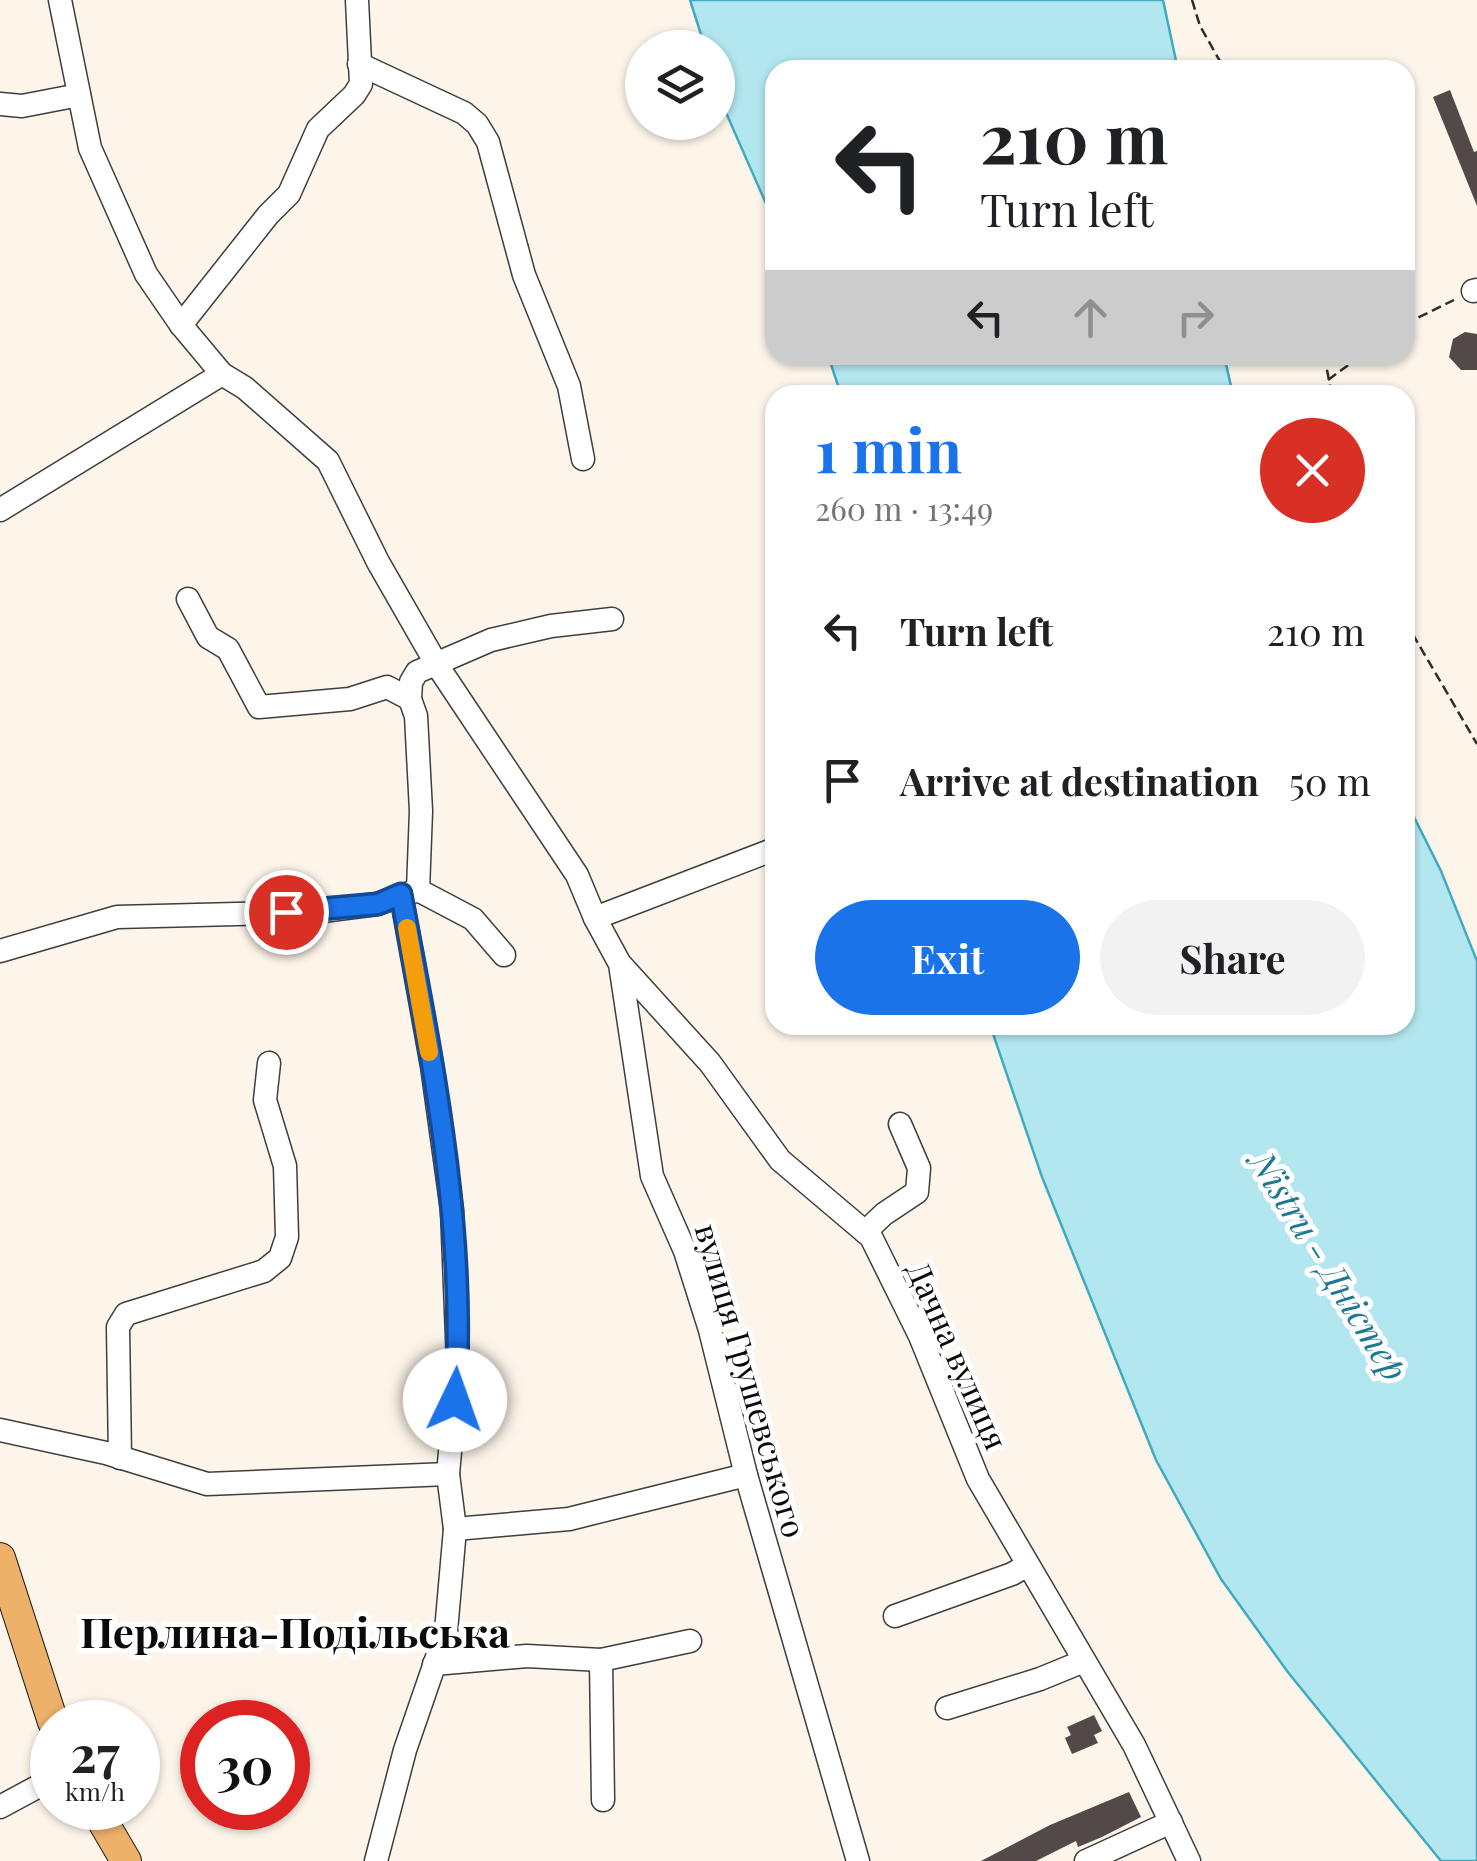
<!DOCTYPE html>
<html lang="en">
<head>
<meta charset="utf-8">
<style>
	body { margin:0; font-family:"Playfair Display",serif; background:#f2f2f2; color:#202124; height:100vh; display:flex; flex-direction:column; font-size:38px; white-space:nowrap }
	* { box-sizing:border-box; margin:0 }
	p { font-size:32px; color:#757577 }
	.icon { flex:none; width:55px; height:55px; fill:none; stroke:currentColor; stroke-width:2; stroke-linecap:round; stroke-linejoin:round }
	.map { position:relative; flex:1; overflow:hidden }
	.details { position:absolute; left:765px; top:385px; width:650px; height:650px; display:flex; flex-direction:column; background:#fff; border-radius:30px; box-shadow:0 2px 8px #0004 }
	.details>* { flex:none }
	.guide { position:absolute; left:765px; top:60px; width:650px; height:305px; border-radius:30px; box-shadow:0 2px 8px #0004; background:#fff; color:#202124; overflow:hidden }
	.tools { position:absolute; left:625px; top:30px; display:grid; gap:20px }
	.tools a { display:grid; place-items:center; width:110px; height:110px; border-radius:50%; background:#fff; box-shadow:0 2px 8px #0004; font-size:50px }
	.speed { position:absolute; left:30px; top:1700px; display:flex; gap:20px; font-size:50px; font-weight:700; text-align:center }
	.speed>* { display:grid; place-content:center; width:130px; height:130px; border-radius:50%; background:#fff; box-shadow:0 2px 8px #0004; line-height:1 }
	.speed small { font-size:25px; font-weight:400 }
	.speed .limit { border:15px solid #d22; background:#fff; color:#111 }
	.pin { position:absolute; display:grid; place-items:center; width:85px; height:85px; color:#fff; margin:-42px; border:5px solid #fff; border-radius:50%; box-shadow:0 2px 10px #0007 }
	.me { position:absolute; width:110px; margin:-55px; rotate:3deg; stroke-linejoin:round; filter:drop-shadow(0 0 8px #0008) }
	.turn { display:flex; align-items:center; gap:35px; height:210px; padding:0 50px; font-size:45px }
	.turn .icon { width:130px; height:130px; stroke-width:2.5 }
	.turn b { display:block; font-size:70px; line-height:85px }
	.lanes { display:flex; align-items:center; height:95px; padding:0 50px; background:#0003; justify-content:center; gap:50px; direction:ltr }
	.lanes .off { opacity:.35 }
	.round { display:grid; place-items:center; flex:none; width:105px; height:105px; border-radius:52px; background:#f2f2f2 }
	.head { display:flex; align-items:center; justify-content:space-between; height:170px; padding:0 50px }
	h1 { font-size:60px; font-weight:700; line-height:75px; color:#1a73e8 }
	.button { display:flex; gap:20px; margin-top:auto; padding:20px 50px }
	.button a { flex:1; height:115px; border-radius:60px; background:#1a73e8; color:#fff; font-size:40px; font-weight:700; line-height:115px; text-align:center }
	.button a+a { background:#f2f2f2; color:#202124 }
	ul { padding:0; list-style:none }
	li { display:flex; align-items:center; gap:30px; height:150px; padding:0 50px }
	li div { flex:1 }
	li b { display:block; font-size:38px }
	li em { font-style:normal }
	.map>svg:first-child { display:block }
	.water { fill:#b3e7f0; stroke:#40aac1; stroke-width:2.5 }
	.building { fill:#524a48 }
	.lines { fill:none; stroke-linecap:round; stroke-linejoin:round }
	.minor-casing { stroke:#3e3e3e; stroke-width:25 }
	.major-casing { stroke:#1c1c1c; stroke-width:32 }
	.path { stroke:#2d2d2d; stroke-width:2.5; stroke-dasharray:10 5; stroke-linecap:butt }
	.minor { stroke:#fff; stroke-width:22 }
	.major { stroke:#edb16a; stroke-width:30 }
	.route-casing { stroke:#114b97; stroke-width:25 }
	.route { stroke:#1a73e8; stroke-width:18 }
	.slow { stroke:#f59e0b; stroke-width:18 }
	.labels { text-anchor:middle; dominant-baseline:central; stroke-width:10; stroke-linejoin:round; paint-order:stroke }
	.street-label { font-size:32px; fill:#0b0b0b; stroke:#fff }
	.water-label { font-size:35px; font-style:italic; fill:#1f7891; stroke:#fff }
	.district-label { font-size:42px; font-weight:bold; fill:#0b0b0b; stroke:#fff }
</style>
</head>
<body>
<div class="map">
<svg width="1477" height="1861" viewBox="0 0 1477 1861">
	<rect width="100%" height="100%" fill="#fdf5ea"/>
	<g class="water">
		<path d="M690 0H1163L1178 70H775V224L720 99 718 48 705 47Z"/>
		<path d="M828 355H1224L1233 395H841Z"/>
		<path d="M1405 799 1441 871 1477 961V1861H1441L1287 1671 1221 1579 1156 1460 1042 1177 990 1025H1405Z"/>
	</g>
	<g class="building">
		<path d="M1450 90 1474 152 1477 151V206L1433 97Z"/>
		<path d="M1465 332 1477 334V370H1461L1449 357 1453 339Z"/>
		<path d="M1094 1715 1102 1731 1094 1735 1098 1743 1072 1754 1065 1738 1071 1735 1067 1727Z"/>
		<path d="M1129 1792 1141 1817 1102 1837 1078 1847 1076 1841 1036 1861H981L1050 1825Z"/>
	</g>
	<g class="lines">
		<defs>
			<g id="minor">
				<path d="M60 0 90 148 146 274 181 325 222 374 245 388 328 461 378 562 437 665 577 875 595 918 620 964 652 1176 685 1251 710 1330 746 1475 858 1861"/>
				<path d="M359 64 464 113 477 124 488 142 524 275 569 386 583 459"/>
				<path d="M0 104 22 106 79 95"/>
				<path d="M1473 291 1477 290"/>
				<path d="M181 325 268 215 289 194 318 129 354 95 361 84 357 0"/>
				<path d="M0 510 222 374"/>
				<path d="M188 599 208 637 228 649 259 707 350 699 387 687 410 699"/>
				<path d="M418 890 421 811 416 716 410 699 411 682 417 672 491 640 551 626 612 619"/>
				<path d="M595 918 775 849"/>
				<path d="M0 951 117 917 315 912 377 904 418 890 473 919 504 955"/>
				<path d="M622 966 710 1063 780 1160 871 1237 920 1336 978 1479 1134 1745 1189 1861"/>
				<path d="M865 1232 884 1214 917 1192 919 1168 900 1124"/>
				<path d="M0 1430 106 1453 207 1484 448 1474"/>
				<path d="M120 1458 118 1327 126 1314 264 1271 280 1258 287 1237 285 1166 265 1100 269 1063"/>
				<path d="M455 1529 569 1519 746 1475"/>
				<path d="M895 1616 1012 1574 1028 1565"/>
				<path d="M601 1660 603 1800"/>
				<path d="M434 1664 527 1656 601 1660 690 1641"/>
				<path d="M947 1708 1040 1679 1084 1661"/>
				<path d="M0 1807 52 1779"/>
				<path d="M376 1861 405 1750 446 1631 455 1529 448 1474 458 1363 452 1210 432 1066 401 895"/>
				<path d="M1086 1861 1171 1822"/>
			</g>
			<g id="major">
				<path d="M0 1558 53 1722"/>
				<path d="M95 1808 126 1861"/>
			</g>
		</defs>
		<use href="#minor" class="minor-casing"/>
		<use href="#major" class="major-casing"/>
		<g class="path">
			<path d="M1192 0 1200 26 1225 70"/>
			<path d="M1405 324 1454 300"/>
			<path d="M1324 355 1332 395"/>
			<path d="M1328 380 1362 355"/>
			<path d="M1405 621 1477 744"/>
		</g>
		<use href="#minor" class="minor"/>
		<use href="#major" class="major"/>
	</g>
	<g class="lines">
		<defs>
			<path id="route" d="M286 912 378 904 401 894C432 1059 468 1232 455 1400"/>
		</defs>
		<use href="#route" class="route-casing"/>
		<use href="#route" class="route"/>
		<path class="slow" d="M407 928 429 1052"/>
	</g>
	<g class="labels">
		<g class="street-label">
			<text transform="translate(959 1355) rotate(66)">Дачна вулиця</text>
			<text transform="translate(752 1380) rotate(74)">вулиця Грушевського</text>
		</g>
		<g class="water-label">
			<text transform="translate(1330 1265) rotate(58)">Nistru - Дністер</text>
		</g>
		<g class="district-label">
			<text x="295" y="1631">Перлина-Подільська</text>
		</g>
	</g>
</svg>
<div class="tools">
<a><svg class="icon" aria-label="layers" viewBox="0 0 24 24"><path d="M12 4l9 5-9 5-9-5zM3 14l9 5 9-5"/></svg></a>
</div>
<div class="speed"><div>27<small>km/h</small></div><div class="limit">30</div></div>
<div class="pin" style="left:286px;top:912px;background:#d93025"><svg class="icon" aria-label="arrive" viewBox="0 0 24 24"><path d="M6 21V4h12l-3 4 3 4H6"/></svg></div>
<svg class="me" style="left:455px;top:1400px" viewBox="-20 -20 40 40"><circle r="19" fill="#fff"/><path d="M0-13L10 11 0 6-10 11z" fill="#1a73e8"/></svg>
<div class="guide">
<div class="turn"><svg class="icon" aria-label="left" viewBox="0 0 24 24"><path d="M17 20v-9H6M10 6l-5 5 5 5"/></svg><div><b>210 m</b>Turn left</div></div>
<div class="lanes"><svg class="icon" aria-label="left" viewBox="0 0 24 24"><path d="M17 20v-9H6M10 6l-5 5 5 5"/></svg><svg class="icon off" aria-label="ahead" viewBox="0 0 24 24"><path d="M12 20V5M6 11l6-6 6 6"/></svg><svg class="icon off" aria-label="right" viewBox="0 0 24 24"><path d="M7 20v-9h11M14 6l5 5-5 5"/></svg></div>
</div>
<section class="details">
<div class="head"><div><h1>1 min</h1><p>260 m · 13:49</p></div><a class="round" style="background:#d93025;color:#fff"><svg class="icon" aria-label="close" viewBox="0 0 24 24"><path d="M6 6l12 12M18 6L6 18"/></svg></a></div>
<ul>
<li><svg class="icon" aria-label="left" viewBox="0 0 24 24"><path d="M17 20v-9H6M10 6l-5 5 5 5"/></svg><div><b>Turn left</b></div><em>210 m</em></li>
<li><svg class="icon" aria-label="arrive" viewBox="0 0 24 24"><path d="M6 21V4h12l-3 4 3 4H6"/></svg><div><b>Arrive at destination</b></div><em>50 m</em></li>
</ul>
<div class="button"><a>Exit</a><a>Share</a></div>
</section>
</div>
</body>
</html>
